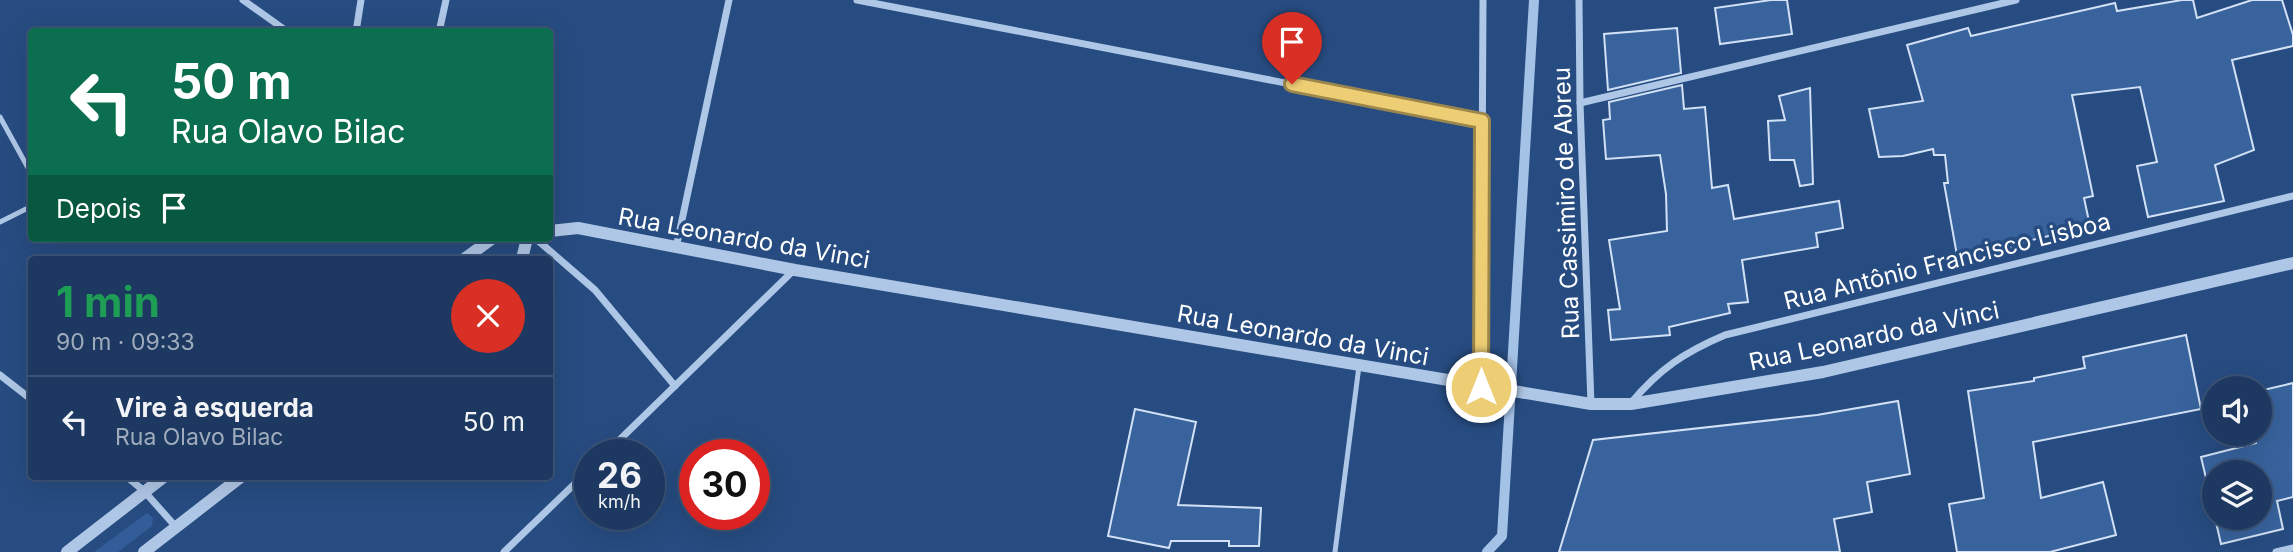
<!DOCTYPE html>
<html lang="pt">
<head>
<meta charset="utf-8">
<style>
	body { margin:0; font-family:Inter,sans-serif; background:#2a446a; color:#f1f3f6; height:100vh; display:flex; flex-direction:column; font-size:26px; white-space:nowrap }
	* { box-sizing:border-box; margin:0 }
	p { font-size:23px; color:#a0acbd }
	.icon { flex:none; width:38px; height:38px; fill:none; stroke:currentColor; stroke-width:2; stroke-linecap:round; stroke-linejoin:round }
	.map { position:relative; flex:1; overflow:hidden }
	.drawer { position:absolute; left:28px; top:256px; width:525px; height:224px; display:flex; flex-direction:column; background:#1d3961; border-radius:7px; box-shadow:0 7px 28px #0002,0 0 0 2px #3b5376 }
	.drawer>* { flex:none }
	.guide { position:absolute; left:28px; top:28px; width:525px; height:214px; border-radius:7px; box-shadow:0 7px 28px #0002,0 0 0 2px #3b5376; background:#0b6e4f; color:#fff; overflow:hidden }
	.buttons { position:absolute; left:2202px; top:376px; display:grid; gap:14px }
	.buttons a { display:grid; place-items:center; width:70px; height:70px; border-radius:50%; background:#1d3961; box-shadow:0 7px 28px #0002,0 0 0 2px #3b5376; font-size:35px }
	.speed { position:absolute; left:574px; top:439px; display:flex; gap:14px; font-size:35px; font-weight:700; text-align:center }
	.speed>* { display:grid; place-content:center; width:91px; height:91px; border-radius:50%; background:#1d3961; box-shadow:0 7px 28px #0002,0 0 0 2px #3b5376; line-height:1 }
	.speed small { font-size:18px; font-weight:400 }
	.speed .limit { border:10px solid #d22; background:#fff; color:#111 }
	.pin { position:absolute; display:grid; place-items:center; width:60px; height:60px; color:#fff; margin:-72px -30px; border-radius:50% 50% 50% 0; rotate:-45deg; box-shadow:0 0 7px #0007 }
	.pin .icon { rotate:45deg }
	.me { position:absolute; width:77px; margin:-38px; rotate:0deg; stroke-linejoin:round; filter:drop-shadow(0 0 5px #0008) }
	.turn { display:flex; align-items:center; gap:24px; height:147px; padding:0 28px; font-size:32px }
	.turn .icon { width:91px; height:91px; stroke-width:2.5 }
	.turn b { display:block; font-size:49px; line-height:60px }
	.then { display:flex; align-items:center; height:66px; padding:0 28px; background:#0003; gap:14px; font-size:26px }
	.round { display:grid; place-items:center; flex:none; width:74px; height:74px; border-radius:37px; background:#2a446a }
	.headline { display:flex; align-items:center; justify-content:space-between; height:119px; padding:0 28px }
	h1 { font-size:42px; font-weight:700; line-height:52px; color:#1e9e55 }
	ul { padding:0; list-style:none }
	li { display:flex; align-items:center; gap:21px; height:91px; padding:0 28px; border-top:2px solid #3b5376 }
	li div { flex:1 }
	li b { display:block; font-size:26px }
	li em { font-style:normal }
	.map>svg:first-child { display:block }
	.green { fill:#325d98 }
	.lines { fill:none; stroke-linecap:round; stroke-linejoin:round }
	.stream { stroke:#a4c1e6; stroke-width:10 }
	.building { fill:#38639d; stroke:#d2e1f5; stroke-width:2 }
	.service { stroke:#afc7e6; stroke-width:5 }
	.minor { stroke:#afc7e6; stroke-width:7 }
	.tertiary { stroke:#afc7e6; stroke-width:12 }
	.route-casing { stroke:#9b864c; stroke-width:18 }
	.route { stroke:#eece75; stroke-width:12 }
	.labels { text-anchor:middle; dominant-baseline:central; stroke-width:7; stroke-linejoin:round; paint-order:stroke }
	.street-label { font-size:24px; fill:#fff; stroke:#274c81 }
</style>
</head>
<body>
<div class="map">
<svg width="2293" height="552" viewBox="0 0 2293 552">
	<rect width="100%" height="100%" fill="#274c81"/>
	<path class="green" d="M147 513 153 518 152 526 118 552H94Z"/>
	<g class="lines">
		<path class="stream" d="M1487 552 1502 536 1534 0"/>
	</g>
	<g class="building">
		<path d="M1771 0H1787L1792 34 1720 44 1715 8Z"/>
		<path d="M2182 0H2193L2197 18 2252 0H2282L2293 35V46L2232 60 2254 150 2215 165 2224 201 2148 217 2137 166 2157 162 2140 87 2072 95 2093 196 2084 198 2090 226 2011 245 2013 254 1958 261 1944 183H1948L1945 155H1934L1933 149 1903 156 1879 157 1869 109 1923 101 1907 45 1968 28 1971 36 2115 3 2117 11Z"/>
		<path d="M1677 28 1681 73 1608 90 1604 34Z"/>
		<path d="M1682 85 1684 109 1705 107 1712 188 1728 185 1734 219 1839 201 1843 228 1816 233 1818 247 1742 260 1748 302 1728 304 1730 313 1669 327 1670 335 1611 340 1608 310 1620 309 1609 240 1667 231 1666 194 1660 155 1606 159 1603 120 1610 119 1609 102Z"/>
		<path d="M1810 88 1813 184 1800 186 1794 160H1770L1768 121 1785 120 1779 96Z"/>
		<path d="M2186 335 2201 409 2033 442 2041 498 2103 482 2116 535 2050 552H1957L1949 504 1984 498 1968 391 2034 381V378L2085 368 2083 357Z"/>
		<path d="M2293 383V497L2277 501 2283 529 2221 544 2215 518H2259V472H2214V512L2201 457 2256 443 2254 434H2259V391Z"/>
		<path d="M1898 401 1910 474 1867 482 1872 512 1834 519 1840 552H1559L1593 440 1817 415Z"/>
		<path d="M1135 409 1196 422 1178 505 1261 508 1259 546H1229V541H1171L1169 548 1108 536Z"/>
	</g>
	<g class="lines">
		<g class="service">
			<path d="M0 117 32 175"/>
			<path d="M0 222 32 206"/>
			<path d="M1335 552 1359 366"/>
		</g>
		<g class="minor">
			<path d="M243 0 288 32"/>
			<path d="M857 0 1482 121"/>
			<path d="M1579 0 1580 103 1591 404"/>
			<path d="M356 32 361 0"/>
			<path d="M439 32 446 0"/>
			<path d="M1580 103 2016 0"/>
			<path d="M535 238 595 290 675 386"/>
			<path d="M676 248 729 0"/>
			<path d="M0 375 32 400"/>
			<path d="M1481 386 1483 0"/>
			<path d="M1631 403C1659 369 1685 352 1725 335L2293 196"/>
			<path d="M604 455 794 270"/>
			<path d="M126 476 144 491 176 527"/>
			<path d="M504 552 590 469"/>
			<path d="M2276 552 2293 548"/>
		</g>
		<g class="tertiary">
			<path d="M550 231 578 228 795 270 1591 404H1631L1823 372 2293 263"/>
			<path d="M464 259 493 238"/>
			<path d="M522 259 527 238"/>
			<path d="M67 552 165 476"/>
			<path d="M144 552 242 476"/>
		</g>
	</g>
	<g class="lines">
		<defs>
			<path id="route" d="M1292 84 1482 121 1481 387"/>
		</defs>
		<use href="#route" class="route-casing"/>
		<use href="#route" class="route"/>
	</g>
	<g class="labels">
		<g class="street-label">
			<text transform="translate(1566 203) rotate(-92)">Rua Cassimiro de Abreu</text>
			<text transform="translate(744 238) rotate(10)">Rua Leonardo da Vinci</text>
			<text transform="translate(1947 261) rotate(-14)">Rua Antônio Francisco Lisboa</text>
			<text transform="translate(1303 335) rotate(10)">Rua Leonardo da Vinci</text>
			<text transform="translate(1874 336) rotate(-12)">Rua Leonardo da Vinci</text>
		</g>
	</g>
</svg>
<div class="buttons">
<a><svg class="icon" aria-label="sound" viewBox="0 0 24 24"><path d="M4 9h4l5-4v14l-5-4H4zM17 9q2 3 0 6"/></svg></a>
<a><svg class="icon" aria-label="layers" viewBox="0 0 24 24"><path d="M12 4l9 5-9 5-9-5zM3 14l9 5 9-5"/></svg></a>
</div>
<div class="speed"><div>26<small>km/h</small></div><div class="limit">30</div></div>
<div class="pin" style="left:1292px;top:84px;background:#d93025"><svg class="icon" aria-label="arrive" viewBox="0 0 24 24"><path d="M6 21V4h12l-3 4 3 4H6"/></svg></div>
<svg class="me" style="left:1481px;top:387px" viewBox="-20 -20 40 40"><circle r="17" fill="#eece75" stroke="#fff" stroke-width="3"/><path d="M0-11L8 9 0 5-8 9z" fill="#fff"/></svg>
<div class="guide">
<div class="turn"><svg class="icon" aria-label="left" viewBox="0 0 24 24"><path d="M17 20v-9H6M10 6l-5 5 5 5"/></svg><div><b>50 m</b>Rua Olavo Bilac</div></div>
<div class="then">Depois<svg class="icon" aria-label="arrive" viewBox="0 0 24 24"><path d="M6 21V4h12l-3 4 3 4H6"/></svg></div>
</div>
<section class="drawer">
<div class="headline"><div><h1>1 min</h1><p>90 m · 09:33</p></div><a class="round" style="background:#d93025;color:#fff"><svg class="icon" aria-label="close" viewBox="0 0 24 24"><path d="M6 6l12 12M18 6L6 18"/></svg></a></div>
<ul>
<li><svg class="icon" aria-label="left" viewBox="0 0 24 24"><path d="M17 20v-9H6M10 6l-5 5 5 5"/></svg><div><b>Vire à esquerda</b><p>Rua Olavo Bilac</p></div><em>50 m</em></li>
</ul>
</section>
</div>
</body>
</html>
